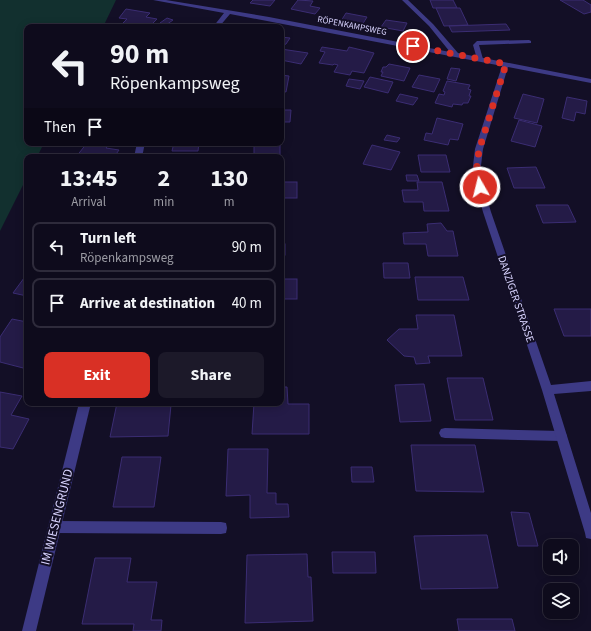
<!DOCTYPE html>
<html lang="en">
<head>
<meta charset="utf-8">
<style>
	body { margin:0; font-family:"Source Sans 3",sans-serif; background:#1c1929; color:#f1f3f6; height:100vh; display:flex; flex-direction:column; font-size:15px; white-space:nowrap }
	* { box-sizing:border-box; margin:0 }
	p { font-size:13px; color:#9b9ba3 }
	.icon { flex:none; width:22px; height:22px; fill:none; stroke:currentColor; stroke-width:2; stroke-linecap:round; stroke-linejoin:round }
	.map { position:relative; flex:1; overflow:hidden }
	.details { position:absolute; left:24px; top:154px; width:260px; height:252px; display:flex; flex-direction:column; background:#0e0b1c; border-radius:8px; box-shadow:0 2px 10px #0003,0 0 0 1px #2e2b3b }
	.details>* { flex:none }
	.banner { position:absolute; left:24px; top:24px; width:260px; height:122px; border-radius:8px; box-shadow:0 2px 10px #0003,0 0 0 1px #2e2b3b; background:#0e0b1c; color:#f1f3f6; overflow:hidden }
	.fabs { position:absolute; left:543px; top:539px; display:grid; gap:8px }
	.fabs a { display:grid; place-items:center; width:36px; height:36px; border-radius:8px; background:#0e0b1c; box-shadow:0 2px 10px #0003,0 0 0 1px #2e2b3b; font-size:20px }
	.pin { position:absolute; display:grid; place-items:center; width:34px; height:34px; color:#fff; margin:-17px; border:2px solid #fff; border-radius:50%; box-shadow:0 1px 4px #0007 }
	.me { position:absolute; width:44px; margin:-22px; rotate:352deg; stroke-linejoin:round; filter:drop-shadow(0 0 3px #0008) }
	.turn { display:flex; align-items:center; gap:14px; height:84px; padding:0 20px; font-size:18px }
	.turn .icon { width:52px; height:52px; stroke-width:2.5 }
	.turn b { display:block; font-size:28px; line-height:34px }
	.then { display:flex; align-items:center; height:38px; padding:0 20px; background:#0003; gap:8px; font-size:15px }
	.eta { display:flex; justify-content:space-evenly; align-items:center; height:68px; text-align:center }
	.eta b { font-size:24px; font-weight:700; line-height:28px }
	.action { display:flex; gap:8px; margin-top:auto; padding:8px 20px }
	.action a { flex:1; height:46px; border-radius:8px; background:#d93025; color:#fff; font-size:16px; font-weight:700; line-height:46px; text-align:center }
	.action a+a { background:#1c1929; color:#f1f3f6 }
	ul { padding:0; list-style:none }
	li { display:flex; align-items:center; gap:12px; height:50px; margin:0 8px 6px; padding:0 12px; border:2px solid #2e2b3b; border-radius:8px }
	li div { flex:1 }
	li b { display:block; font-size:15px }
	li em { font-style:normal }
	.map>svg:first-child { display:block }
	.green { fill:#12302f }
	.building { fill:#241b47; stroke:#3b2d73 }
	.lines { fill:none; stroke-linecap:round; stroke-linejoin:round }
	.lane { fill:#3d3a85; fill-rule:evenodd }
	.street { fill:#3d3a85; fill-rule:evenodd }
	.route { stroke:#d93025; stroke-width:7; stroke-dasharray:0 12.6 }
	.labels { text-anchor:middle; dominant-baseline:central; stroke-width:4; stroke-linejoin:round; paint-order:stroke }
	.far-street-label { font-size:9px; fill:#d9d4ff; stroke:#130f26 }
	.street-label { font-size:11px; fill:#d9d4ff; stroke:#130f26 }
	.near-street-label { font-size:13px; fill:#d9d4ff; stroke:#130f26 }
</style>
</head>
<body>
<div class="map">
<svg width="591" height="631" viewBox="0 0 591 631">
	<rect width="100%" height="100%" fill="#130f26"/>
	<path class="green" d="M0 0H116L103 27H27V143H44L37 157H27V177L0 231Z"/>
	<g class="building">
		<path d="M253 0H275L270 6 250 3Z"/>
		<path d="M298 0 313 1 310 6 320 8 315 14 291 9Z"/>
		<path d="M430 0H453L457 8H433Z"/>
		<path d="M560 0H583L591 5V12L584 14Z"/>
		<path d="M436 8H460L468 25 444 26Z"/>
		<path d="M126 9 150 13 146 17 157 19 149 27 122 24 127 19 119 18Z"/>
		<path d="M346 13 367 17 362 25 341 21Z"/>
		<path d="M167 18 173 20 166 25 160 23Z"/>
		<path d="M386 20 407 23 403 31 381 27Z"/>
		<path d="M506 24 510 30 452 32 449 26Z"/>
		<path d="M281 37 290 38 286 44 281 46Z"/>
		<path d="M322 47 347 51 349 47 374 53 364 73 352 71 350 75 334 72 338 65 334 64 333 65 319 63 325 52 320 51Z"/>
		<path d="M281 49 308 53 301 64 281 60Z"/>
		<path d="M389 64 410 68 404 81 381 76 383 72H381L383 67H386Z"/>
		<path d="M451 68 460 69 456 81 447 79Z"/>
		<path d="M281 75 289 76 286 92 281 91Z"/>
		<path d="M419 75 440 79 434 92 412 87Z"/>
		<path d="M370 77 393 82 388 93 364 87Z"/>
		<path d="M349 79 364 81 360 89 346 86Z"/>
		<path d="M447 81 470 85 468 89 471 90 469 96H471L468 103H463L462 105 453 104 452 107 435 103 439 94 444 95 445 92 443 91Z"/>
		<path d="M400 94 418 98 413 105 396 101Z"/>
		<path d="M523 94 544 99 537 123 514 118Z"/>
		<path d="M567 97 587 101 585 114 576 112 574 121 562 118Z"/>
		<path d="M281 110H291L290 122H281Z"/>
		<path d="M437 118 463 124 458 140 450 139 448 145 424 140 426 133 432 134Z"/>
		<path d="M519 120 542 126 535 147 511 141Z"/>
		<path d="M387 135 400 138 397 142 384 140Z"/>
		<path d="M87 143H110L106 148 119 150 114 157H76Z"/>
		<path d="M174 143H199L198 151H172Z"/>
		<rect x="254" y="143" width="26" height="14"/>
		<path d="M372 145 400 152 391 170 363 164Z"/>
		<path d="M418 155H446L450 172H421Z"/>
		<path d="M536 167 545 188H514L507 168Z"/>
		<path d="M406 175H417L419 181H407Z"/>
		<rect x="281" y="182" width="16" height="16"/>
		<path d="M417 182H442L449 211H424L423 202H404L402 190H418Z"/>
		<path d="M536 205H568L576 222 543 223Z"/>
		<path d="M441 223 447 231H453L458 256H428L426 244H404L403 233 428 232 427 224Z"/>
		<rect x="281" y="244" width="4" height="11"/>
		<path d="M383 263H408L410 278H384Z"/>
		<path d="M27 274V296L13 293Z"/>
		<path d="M415 277H463L469 300H418Z"/>
		<rect x="281" y="279" width="16" height="20"/>
		<path d="M554 309H591V336H564Z"/>
		<path d="M416 315H454L462 356H428L430 363 416 364 414 357 404 356 387 340 399 329H418Z"/>
		<path d="M12 319 27 322V369L0 362V337Z"/>
		<path d="M447 378H483L493 420H455Z"/>
		<path d="M424 384 431 421 400 422 395 385Z"/>
		<path d="M281 387H287L288 404H309V434H252L254 403H281Z"/>
		<path d="M0 392 22 396 11 415 29 419 13 449 0 447Z"/>
		<path d="M117 403H149V405H171L168 436 110 437Z"/>
		<path d="M411 445H475L484 492 416 491Z"/>
		<path d="M228 449H268L267 493H276V504H288L289 517 250 518V495L226 496Z"/>
		<path d="M122 457H161L154 507H113Z"/>
		<path d="M351 467H372L374 482H352Z"/>
		<path d="M511 512 529 513 538 546H518Z"/>
		<path d="M487 535 498 588 421 589 414 536Z"/>
		<path d="M332 552H375L376 573H333Z"/>
		<path d="M307 554 308 577H311L313 621 245 623 247 555Z"/>
		<path d="M95 558H131L127 582H157L151 620H162L161 631H133L134 624H82Z"/>
		<path d="M457 619H512L515 631H459Z"/>
	</g>
	<g class="lines">
		<g class="lane">
			<path d="M529 40 531 41V43L479 45 483 59 480 61 477 59 473 45 477 41Z"/>
			<path d="M445 428 561 431 565 432 567 436 565 440 561 441 445 438 441 437 439 433 441 429Z"/>
			<path d="M55 521 221 522 226 523 227 528 226 533 221 534 55 533 50 532 49 527 50 522Z"/>
		</g>
		<g class="street">
			<path d="M153 0H166L269 17 450 52 429 26 402 0H408L433 24 458 53 591 79V83L508 67 483 149 480 174 491 212 551 385 591 381V391L554 394 591 513V539L586 538 585 533 542 390 483 212 472 174 475 149 502 66 230 14 219 27H213L224 13Z"/>
			<path d="M137 143H145L142 157H134Z"/>
			<path d="M79 403H91L36 631H22Z"/>
		</g>
	</g>
	<g class="lines">
		<path class="route" d="M413 46 506 64 479 150 476 174 480 187"/>
	</g>
	<g class="labels">
		<g class="far-street-label">
			<text transform="translate(352 26) rotate(11)">RÖPENKAMPSWEG</text>
		</g>
		<g class="street-label">
			<text transform="translate(516 299) rotate(71)">DANZIGER STRASSE</text>
		</g>
		<g class="near-street-label">
			<text transform="translate(57 517) rotate(-76)">IM WIESENGRUND</text>
		</g>
	</g>
</svg>
<div class="fabs">
<a><svg class="icon" aria-label="sound" viewBox="0 0 24 24"><path d="M4 9h4l5-4v14l-5-4H4zM17 9q2 3 0 6"/></svg></a>
<a><svg class="icon" aria-label="layers" viewBox="0 0 24 24"><path d="M12 4l9 5-9 5-9-5zM3 14l9 5 9-5"/></svg></a>
</div>
<div class="pin" style="left:413px;top:46px;background:#d93025"><svg class="icon" aria-label="arrive" viewBox="0 0 24 24"><path d="M6 21V4h12l-3 4 3 4H6"/></svg></div>
<svg class="me" style="left:480px;top:187px" viewBox="-20 -20 40 40"><circle r="17" fill="#d93025" stroke="#fff" stroke-width="3"/><path d="M0-11L8 9 0 5-8 9z" fill="#fff"/></svg>
<div class="banner">
<div class="turn"><svg class="icon" aria-label="left" viewBox="0 0 24 24"><path d="M17 20v-9H6M10 6l-5 5 5 5"/></svg><div><b>90 m</b>Röpenkampsweg</div></div>
<div class="then">Then<svg class="icon" aria-label="arrive" viewBox="0 0 24 24"><path d="M6 21V4h12l-3 4 3 4H6"/></svg></div>
</div>
<section class="details">
<div class="eta">
<div><b>13:45</b><p>Arrival</p></div>
<div><b>2</b><p>min</p></div>
<div><b>130</b><p>m</p></div>
</div>
<ul>
<li><svg class="icon" aria-label="left" viewBox="0 0 24 24"><path d="M17 20v-9H6M10 6l-5 5 5 5"/></svg><div><b>Turn left</b><p>Röpenkampsweg</p></div><em>90 m</em></li>
<li><svg class="icon" aria-label="arrive" viewBox="0 0 24 24"><path d="M6 21V4h12l-3 4 3 4H6"/></svg><div><b>Arrive at destination</b></div><em>40 m</em></li>
</ul>
<div class="action"><a>Exit</a><a>Share</a></div>
</section>
</div>
</body>
</html>
